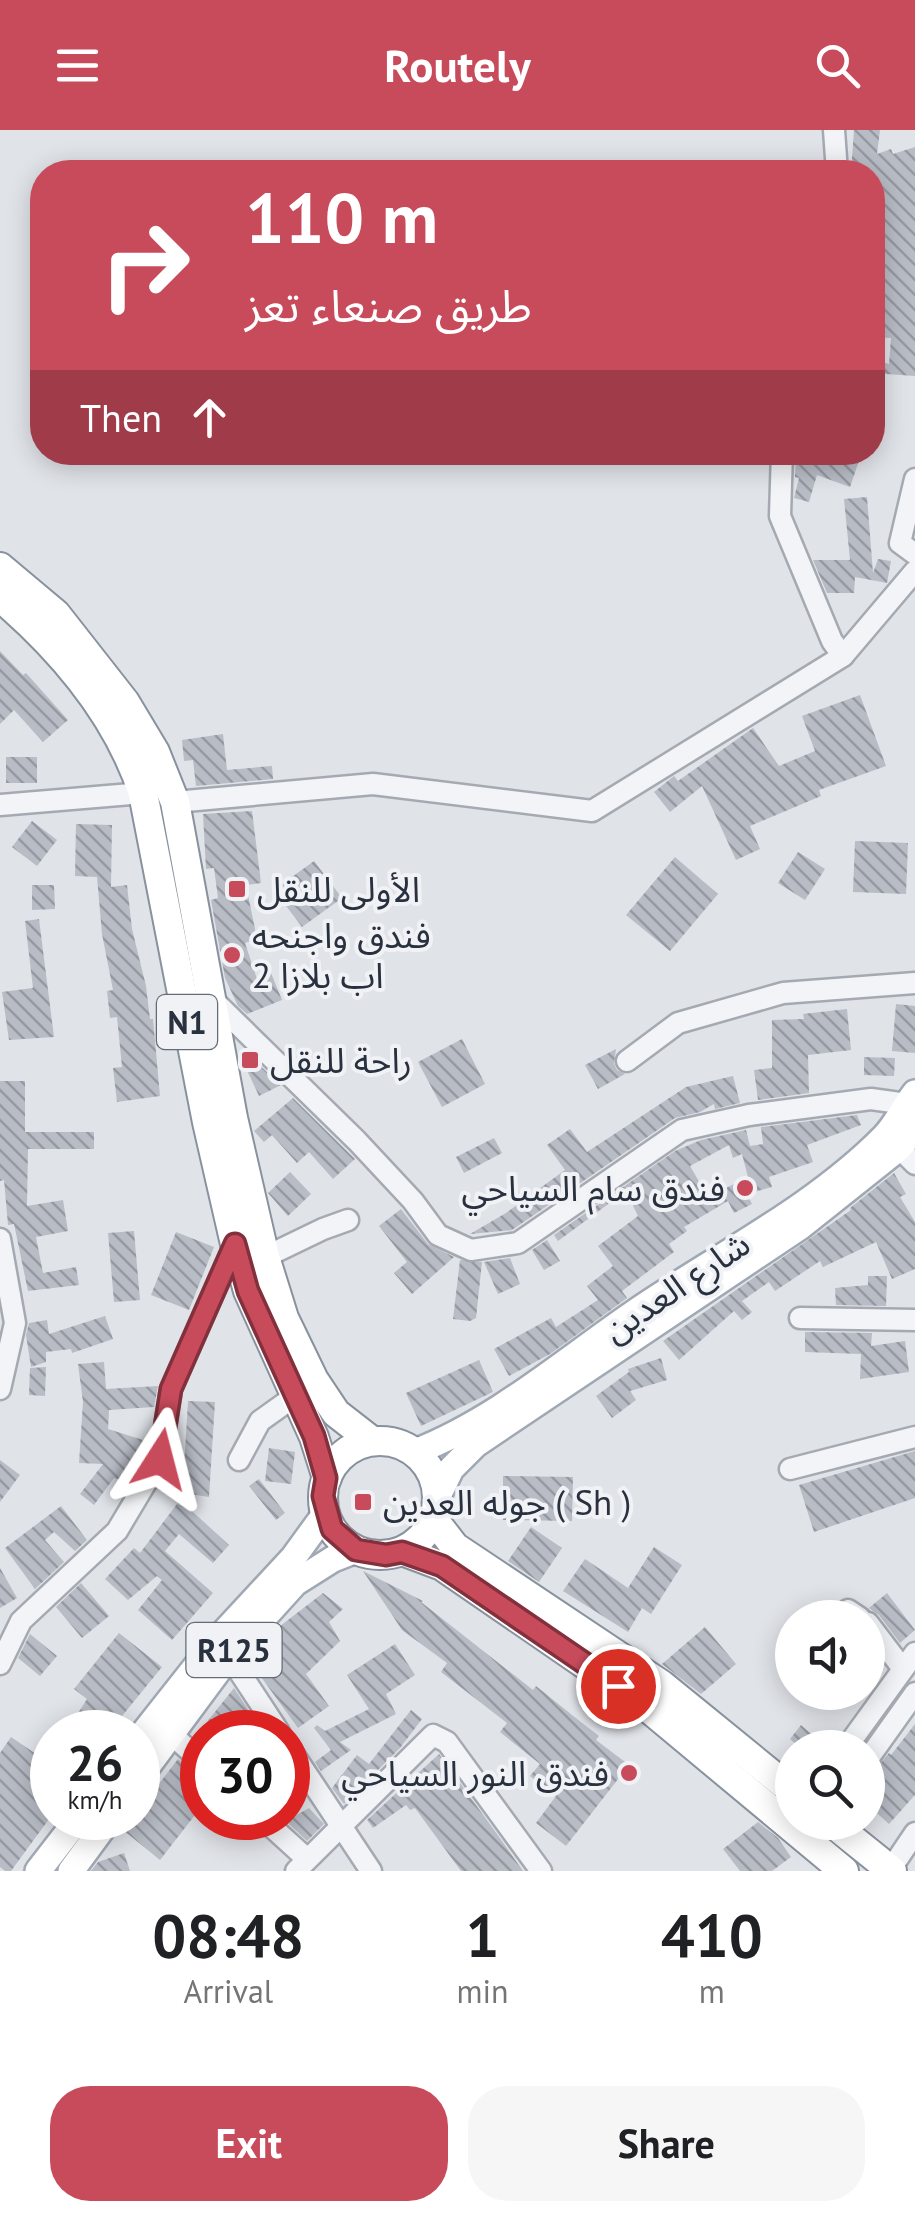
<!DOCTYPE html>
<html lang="en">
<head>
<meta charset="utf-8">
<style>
	body { margin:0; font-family:"PT Sans","Noto Sans Arabic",sans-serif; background:#f6f6f6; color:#202124; height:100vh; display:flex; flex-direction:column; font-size:38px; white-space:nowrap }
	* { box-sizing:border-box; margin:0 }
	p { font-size:32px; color:#757577 }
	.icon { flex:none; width:55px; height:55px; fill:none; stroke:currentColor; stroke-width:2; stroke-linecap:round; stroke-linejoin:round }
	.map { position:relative; height:1741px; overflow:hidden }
	.details { display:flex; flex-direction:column; background:#fff; flex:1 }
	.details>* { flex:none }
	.guide { position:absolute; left:30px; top:30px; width:855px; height:305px; border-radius:40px; box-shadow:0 5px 25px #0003; background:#c84b5c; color:#fff; overflow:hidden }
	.buttons { position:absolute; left:775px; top:1470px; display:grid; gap:20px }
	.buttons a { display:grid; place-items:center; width:110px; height:110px; border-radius:50%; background:#fff; box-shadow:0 5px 25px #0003; font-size:50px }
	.speed { position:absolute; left:30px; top:1580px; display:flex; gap:20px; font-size:50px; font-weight:700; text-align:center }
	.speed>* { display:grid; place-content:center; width:130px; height:130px; border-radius:50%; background:#fff; box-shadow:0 5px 25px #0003; line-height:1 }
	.speed small { font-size:25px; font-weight:400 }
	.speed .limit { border:15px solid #d22; background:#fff; color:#111 }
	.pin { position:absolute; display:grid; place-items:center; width:85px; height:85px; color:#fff; margin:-42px; border:5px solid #fff; border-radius:50%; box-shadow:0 2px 10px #0007 }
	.me { position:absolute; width:110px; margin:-55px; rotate:9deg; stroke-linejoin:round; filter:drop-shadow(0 0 8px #0008) }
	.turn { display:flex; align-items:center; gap:35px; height:210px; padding:0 50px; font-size:45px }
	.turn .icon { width:130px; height:130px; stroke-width:2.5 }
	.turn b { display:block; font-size:70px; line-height:85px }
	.then { display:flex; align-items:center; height:95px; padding:0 50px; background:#0003; gap:20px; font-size:38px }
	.eta { display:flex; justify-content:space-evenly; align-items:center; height:170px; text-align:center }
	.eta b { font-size:60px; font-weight:800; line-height:70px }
	.button { display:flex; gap:20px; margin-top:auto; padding:20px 50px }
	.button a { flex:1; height:115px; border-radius:40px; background:#c84b5c; color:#fff; font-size:40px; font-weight:800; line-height:115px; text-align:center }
	.button a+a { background:#f6f6f6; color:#202124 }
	header { display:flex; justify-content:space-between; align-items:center; height:130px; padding:0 50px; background:#c84b5c; color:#fff; font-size:45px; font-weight:800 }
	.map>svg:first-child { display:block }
	.building { fill:url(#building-back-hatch); fill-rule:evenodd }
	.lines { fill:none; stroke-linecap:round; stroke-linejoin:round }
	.minor-casing { stroke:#a5aab2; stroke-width:25 }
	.major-casing { stroke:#a0a8b4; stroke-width:30 }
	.highway-casing { stroke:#88919e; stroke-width:32 }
	.minor { stroke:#f3f4f7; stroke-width:20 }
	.major { stroke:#fff; stroke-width:25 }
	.highway { stroke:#fff; stroke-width:28 }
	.route-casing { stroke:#82313c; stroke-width:25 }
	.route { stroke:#c84b5c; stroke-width:18 }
	.poi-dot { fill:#c84b5c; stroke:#f0f2f6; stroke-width:4 }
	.labels { text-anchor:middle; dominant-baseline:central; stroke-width:8; stroke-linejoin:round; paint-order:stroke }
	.shield { fill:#f0f2f6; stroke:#656b76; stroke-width:2.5 }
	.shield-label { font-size:32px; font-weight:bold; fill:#29313f }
	.poi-label { font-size:35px; fill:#29313f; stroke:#f0f2f6; text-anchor:start }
	.street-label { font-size:35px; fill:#29313f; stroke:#f0f2f6 }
</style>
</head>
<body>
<header><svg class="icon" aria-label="menu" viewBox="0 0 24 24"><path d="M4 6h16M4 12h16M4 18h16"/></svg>Routely<svg class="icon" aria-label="search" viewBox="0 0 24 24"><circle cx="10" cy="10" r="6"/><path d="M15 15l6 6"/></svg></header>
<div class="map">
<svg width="915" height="1741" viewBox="0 0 915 1741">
	<defs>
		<pattern id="building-back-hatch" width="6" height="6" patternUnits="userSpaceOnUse" patternTransform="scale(2.5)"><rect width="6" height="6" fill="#b8bcc5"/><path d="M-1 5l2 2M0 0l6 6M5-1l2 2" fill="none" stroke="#9699a1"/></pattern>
	</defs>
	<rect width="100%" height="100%" fill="#e0e3e8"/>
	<g class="building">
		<path d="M854 0H880L877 24 891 19 893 24 915 17V246L872 243V229L889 234 891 208 872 207V42H851Z"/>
		<path d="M796 322H862L850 357 817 345 809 372 794 368 799 348 795 347Z"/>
		<path d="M867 367 873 443 878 429 891 431 887 453 855 447 854 463H827L813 430H850L844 369Z"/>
		<path d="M0 521 23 545 26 543 68 590 43 612 14 580 0 594Z"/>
		<path d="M860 565 886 636 819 660 821 666 750 696 760 719 736 730 702 656 670 682 654 662 674 646 678 651 753 598 779 636 815 621 802 586Z"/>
		<path d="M223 604 227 640 272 636 273 649 196 656 193 630 184 631 182 610Z"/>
		<rect x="6" y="627" width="31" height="26"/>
		<path d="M252 681 261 753 246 755 257 809 245 813 257 849 271 843 282 870 247 884 238 876 225 848 211 770 218 768 214 738 206 739 203 684Z"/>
		<path d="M32 691 57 710 37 736 12 717Z"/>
		<path d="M76 694 112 695 111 757 127 755 132 799 146 856 150 889H153L160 966 117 972 113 938 122 937 117 887 110 888 107 861 113 860 102 804 97 747 75 746Z"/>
		<path d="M855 711 908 713 906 764 853 762Z"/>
		<path d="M798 722 825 739 805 770 778 753Z"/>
		<path d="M675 727 718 764 670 821 626 785Z"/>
		<path d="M314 731 342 768 302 797 274 760Z"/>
		<path d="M32 755H54L55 779 32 780Z"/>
		<path d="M39 789 54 907 9 910 2 862 33 858 25 791Z"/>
		<path d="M896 874 915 876V923L892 921Z"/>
		<path d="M847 879 851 920 808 925 809 963 758 970 754 940 772 938V890L804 889 803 884Z"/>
		<path d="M462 909 485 954 442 977 418 932Z"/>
		<path d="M616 919 614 934 617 940 625 944 598 959 585 935Z"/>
		<path d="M864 927 895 928 894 946 864 945Z"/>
		<path d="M255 931 281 955 259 966 245 936Z"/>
		<path d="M733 946 740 973 715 979 714 974 700 982 675 988 512 1100 470 1104 506 1083 565 1040 547 1015 570 999 587 1022 686 957Z"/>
		<path d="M0 951H25V1002H94V1019H28L27 1076 63 1070 68 1101 36 1107 43 1143 76 1137 79 1155 28 1161 14 1094 8 1095 4 1050 0 1051Z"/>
		<path d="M293 968 355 1029 333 1049 309 1022 297 1033 272 1005 264 1012 254 1001Z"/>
		<path d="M857 985 861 995 807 1015 813 1032 769 1047 772 1057 747 1064 752 1074 734 1083 728 1071 684 1097 687 1101 669 1114 674 1122 622 1161 627 1168 550 1224 509 1246 494 1219 551 1188 556 1197 598 1170 587 1156 613 1136 598 1116 638 1086 626 1061 558 1111 554 1105 675 1021 701 1010 746 1000 750 1016 763 1014 761 997ZM729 1015 733 1028 742 1024 748 1047 708 1067 690 1036Z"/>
		<path d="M494 1008 502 1023 464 1043 456 1027Z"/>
		<path d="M290 1042 311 1064 288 1086 268 1063Z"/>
		<path d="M894 1043 906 1064 900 1067 915 1092V1139L892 1149 876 1112 823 1137 820 1131 775 1161 769 1152 742 1171 752 1182 742 1190 734 1181 679 1230 663 1211 851 1080 850 1078Z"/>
		<path d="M401 1079 428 1114 454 1127 412 1164 394 1143 407 1132 379 1096Z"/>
		<path d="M134 1101 140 1170 114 1172 108 1103Z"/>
		<path d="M176 1102 214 1117 189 1180 151 1165Z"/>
		<path d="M547 1110 560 1131 544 1140 532 1120Z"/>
		<path d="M510 1128 520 1154 498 1164 484 1132Z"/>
		<path d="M460 1130 482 1132 476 1188 470 1191 453 1189Z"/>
		<path d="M868 1146H887L886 1176 836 1175 835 1158 868 1155Z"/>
		<path d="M105 1186 113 1209 72 1223 71 1219 46 1222V1232L31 1237 26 1205 29 1193 47 1190 49 1204Z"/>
		<path d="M805 1202 872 1203 871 1216 905 1211 909 1242 860 1249 861 1224 805 1222Z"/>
		<path d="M661 1228 667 1250 630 1261 636 1270 612 1288 596 1266 629 1242 628 1239Z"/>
		<path d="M479 1230 493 1262 421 1296 406 1263Z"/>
		<path d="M104 1232 106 1259 158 1256 154 1277 109 1280 108 1299 143 1310 129 1353 114 1348 94 1375 80 1364 103 1334 79 1333 83 1272 78 1234Z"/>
		<path d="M46 1237 45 1266 29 1265 30 1238Z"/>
		<path d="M188 1271 215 1272 209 1367 177 1362 181 1336 184 1337Z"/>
		<path d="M269 1318 295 1322 291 1354 265 1351Z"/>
		<path d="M915 1321V1368L814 1402 799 1355Z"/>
		<path d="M0 1330 20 1345 0 1372Z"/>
		<path d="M503 1346 573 1347 572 1391 503 1390Z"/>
		<path d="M259 1349 285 1383 276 1390 249 1356Z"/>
		<path d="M180 1370 229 1415 213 1433 179 1404 165 1421 213 1463 172 1510 138 1480 162 1450 157 1446 128 1470 105 1449 134 1418 140 1423Z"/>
		<path d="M61 1376 87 1410 75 1421 54 1402 45 1410 64 1432 35 1459 5 1418Z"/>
		<path d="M531 1397 562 1418 539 1452 508 1431Z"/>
		<path d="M654 1417 682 1435 651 1484 642 1478 628 1502 563 1461 585 1429 628 1458Z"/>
		<path d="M0 1438 17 1468 0 1478Z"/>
		<path d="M363 1441 423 1471 421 1472 533 1560 536 1556 572 1585 599 1606 596 1610 629 1635 566 1716 536 1693 556 1666 530 1646 540 1634 500 1602 507 1593 441 1542 447 1533 402 1500Z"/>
		<path d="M81 1453 109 1486 82 1508 56 1477Z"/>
		<path d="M323 1463 343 1479 329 1492 340 1511 306 1544 329 1576 298 1598 248 1529 278 1504 275 1500Z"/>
		<path d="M887 1463 915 1500 900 1513 879 1485 869 1478Z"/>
		<path d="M705 1497 736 1534 701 1564 662 1534Z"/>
		<path d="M119 1503 162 1537 109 1602H66L87 1569 74 1559Z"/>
		<path d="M30 1504 57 1526 40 1546 18 1528Z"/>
		<path d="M395 1514 415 1545 386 1564 396 1584 340 1612 351 1620 321 1641 315 1632 331 1620 314 1598 317 1595 325 1601 369 1579 347 1545Z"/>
		<path d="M234 1558 263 1602H202V1614L195 1607Z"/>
		<path d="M411 1580 422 1589 400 1618 344 1674 332 1658 357 1625 369 1634Z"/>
		<path d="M915 1594V1665L889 1694 868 1675V1648L889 1623 891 1625Z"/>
		<path d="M801 1595 827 1618H800L790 1609Z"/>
		<path d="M11 1607 42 1628 52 1614V1685L11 1741H5L0 1737V1623Z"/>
		<path d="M439 1624 497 1704 523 1741H461L415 1678 410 1680 406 1675 373 1698 367 1690Z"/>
		<path d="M178 1629 194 1643 202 1645V1676L160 1730 123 1700 132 1688H138V1681Z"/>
		<path d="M309 1678 324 1694 307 1711 286 1691Z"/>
		<path d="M758 1692 778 1708 791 1727 772 1741H740L723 1719Z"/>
		<path d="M124 1723 130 1741H91L98 1732Z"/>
	</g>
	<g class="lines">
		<defs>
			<g id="minor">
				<path d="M834 0 837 42"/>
				<path d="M782 322 780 386 832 511 843 526"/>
				<path d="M915 349 900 413 915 424"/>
				<path d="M175 672 373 654 592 681 843 526 915 441"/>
				<path d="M0 675 143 663"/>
				<path d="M212 869 357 1011 413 1071 438 1105 471 1120 518 1113 682 1000 749 985 871 969 907 974"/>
				<path d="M627 931 678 893 783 863 915 853"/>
				<path d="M899 1018 915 1034"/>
				<path d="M0 1109 15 1193 0 1259"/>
				<path d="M265 1127 323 1099 348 1090"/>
				<path d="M800 1188 915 1190"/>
				<path d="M239 1330 260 1291 295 1266"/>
				<path d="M790 1339 915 1307"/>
				<path d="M848 1480 860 1488"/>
				<path d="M868 1493 903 1539"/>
				<path d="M229 1526 279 1602"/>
				<path d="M0 1534 21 1491 117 1401 160 1329 171 1259 235 1114"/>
				<path d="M170 1603 202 1632"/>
				<path d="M288 1616 371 1741"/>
				<path d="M846 1618 915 1523"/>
				<path d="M868 1629 915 1563"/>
				<path d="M262 1688 307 1729"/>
				<path d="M890 1740 915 1703"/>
				<path d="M296 1741 433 1605 447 1612 541 1741"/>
			</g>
			<g id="major">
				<path d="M415 1322C495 1291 564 1231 634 1183 717 1126 813 1079 884 1007 896 995 904 977 915 963"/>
				<path d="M438 1366 451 1339 476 1314 801 1096 899 1018 915 998"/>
				<path d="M138 1610 217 1510 293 1428 325 1384"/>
				<path d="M138 1649 229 1526 295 1453 333 1429 356 1420"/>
				<path d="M38 1741 79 1688"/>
				<path d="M71 1741 110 1688"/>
			</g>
			<g id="highway">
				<path d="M0 437 56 484 125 572 155 622 175 672 233 988 265 1127 284 1188 314 1250 336 1283 372 1311"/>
				<path d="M0 467C62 520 117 584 143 663L207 992 235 1114 248 1161 314 1307 327 1348"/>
				<circle cx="380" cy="1368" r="57"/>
				<path d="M434 1390 455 1417 662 1555 792 1661"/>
				<path d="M402 1421 442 1436 647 1577 844 1741"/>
				<path d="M831 1692 892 1741"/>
			</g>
		</defs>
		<use href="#minor" class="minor-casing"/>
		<use href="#major" class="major-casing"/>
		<use href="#highway" class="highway-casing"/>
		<use href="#minor" class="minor"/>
		<use href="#major" class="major"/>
		<use href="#highway" class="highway"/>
	</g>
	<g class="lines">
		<defs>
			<path id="route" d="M160 1329 171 1259 235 1114 248 1161 314 1306 326 1348 323 1366 332 1399 356 1420 386 1425 402 1422 442 1436 618 1556"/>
		</defs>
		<use href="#route" class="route-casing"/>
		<use href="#route" class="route"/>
	</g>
	<g class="poi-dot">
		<rect x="227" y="749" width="20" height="20" rx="5"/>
		<circle cx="232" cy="825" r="10"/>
		<rect x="240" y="920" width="20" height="20" rx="5"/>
		<circle cx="745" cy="1058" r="10"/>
		<rect x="353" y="1362" width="20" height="20" rx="5"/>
		<circle cx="629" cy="1643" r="10"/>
	</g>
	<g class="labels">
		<g class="shield">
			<rect x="157" y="865" width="60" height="54" rx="8"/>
			<rect x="186.5" y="1493" width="95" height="54" rx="8"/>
		</g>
		<g class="shield-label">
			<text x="187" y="892">N1</text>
			<text x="234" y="1520">R125</text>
		</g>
		<g class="poi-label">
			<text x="257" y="759">الأولى للنقل</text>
			<text x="252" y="805">فندق واجنحه<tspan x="252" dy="40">اب بلازا 2</tspan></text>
			<text x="270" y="930">راحة للنقل</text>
			<text x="725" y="1058" text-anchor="end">فندق سام السياحي</text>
			<text x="383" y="1372">جوله العدين ( Sh )</text>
			<text x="609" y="1643" text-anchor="end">فندق النور السياحي</text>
		</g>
		<g class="street-label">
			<text transform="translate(676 1156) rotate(-34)">شارع العدين</text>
		</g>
	</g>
</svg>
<div class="buttons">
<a><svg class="icon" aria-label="sound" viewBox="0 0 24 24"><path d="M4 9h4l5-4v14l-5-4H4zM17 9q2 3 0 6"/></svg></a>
<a><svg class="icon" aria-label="search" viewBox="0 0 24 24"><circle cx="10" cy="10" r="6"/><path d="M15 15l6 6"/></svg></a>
</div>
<div class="speed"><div>26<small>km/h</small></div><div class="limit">30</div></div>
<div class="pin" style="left:618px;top:1556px;background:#d93025"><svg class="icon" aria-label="arrive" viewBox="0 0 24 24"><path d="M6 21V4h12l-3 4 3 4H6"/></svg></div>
<svg class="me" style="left:160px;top:1329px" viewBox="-20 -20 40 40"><path d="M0-17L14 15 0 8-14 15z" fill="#c84b5c" stroke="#fff" stroke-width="4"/></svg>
<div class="guide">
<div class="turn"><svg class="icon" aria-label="right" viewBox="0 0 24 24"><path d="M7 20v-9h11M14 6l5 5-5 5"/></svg><div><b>110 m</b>طريق صنعاء تعز</div></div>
<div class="then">Then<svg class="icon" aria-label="ahead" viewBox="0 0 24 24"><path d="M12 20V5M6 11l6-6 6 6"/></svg></div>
</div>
</div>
<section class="details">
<div class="eta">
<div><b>08:48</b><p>Arrival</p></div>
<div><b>1</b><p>min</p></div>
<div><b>410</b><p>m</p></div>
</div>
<div class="button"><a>Exit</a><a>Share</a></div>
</section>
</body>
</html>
